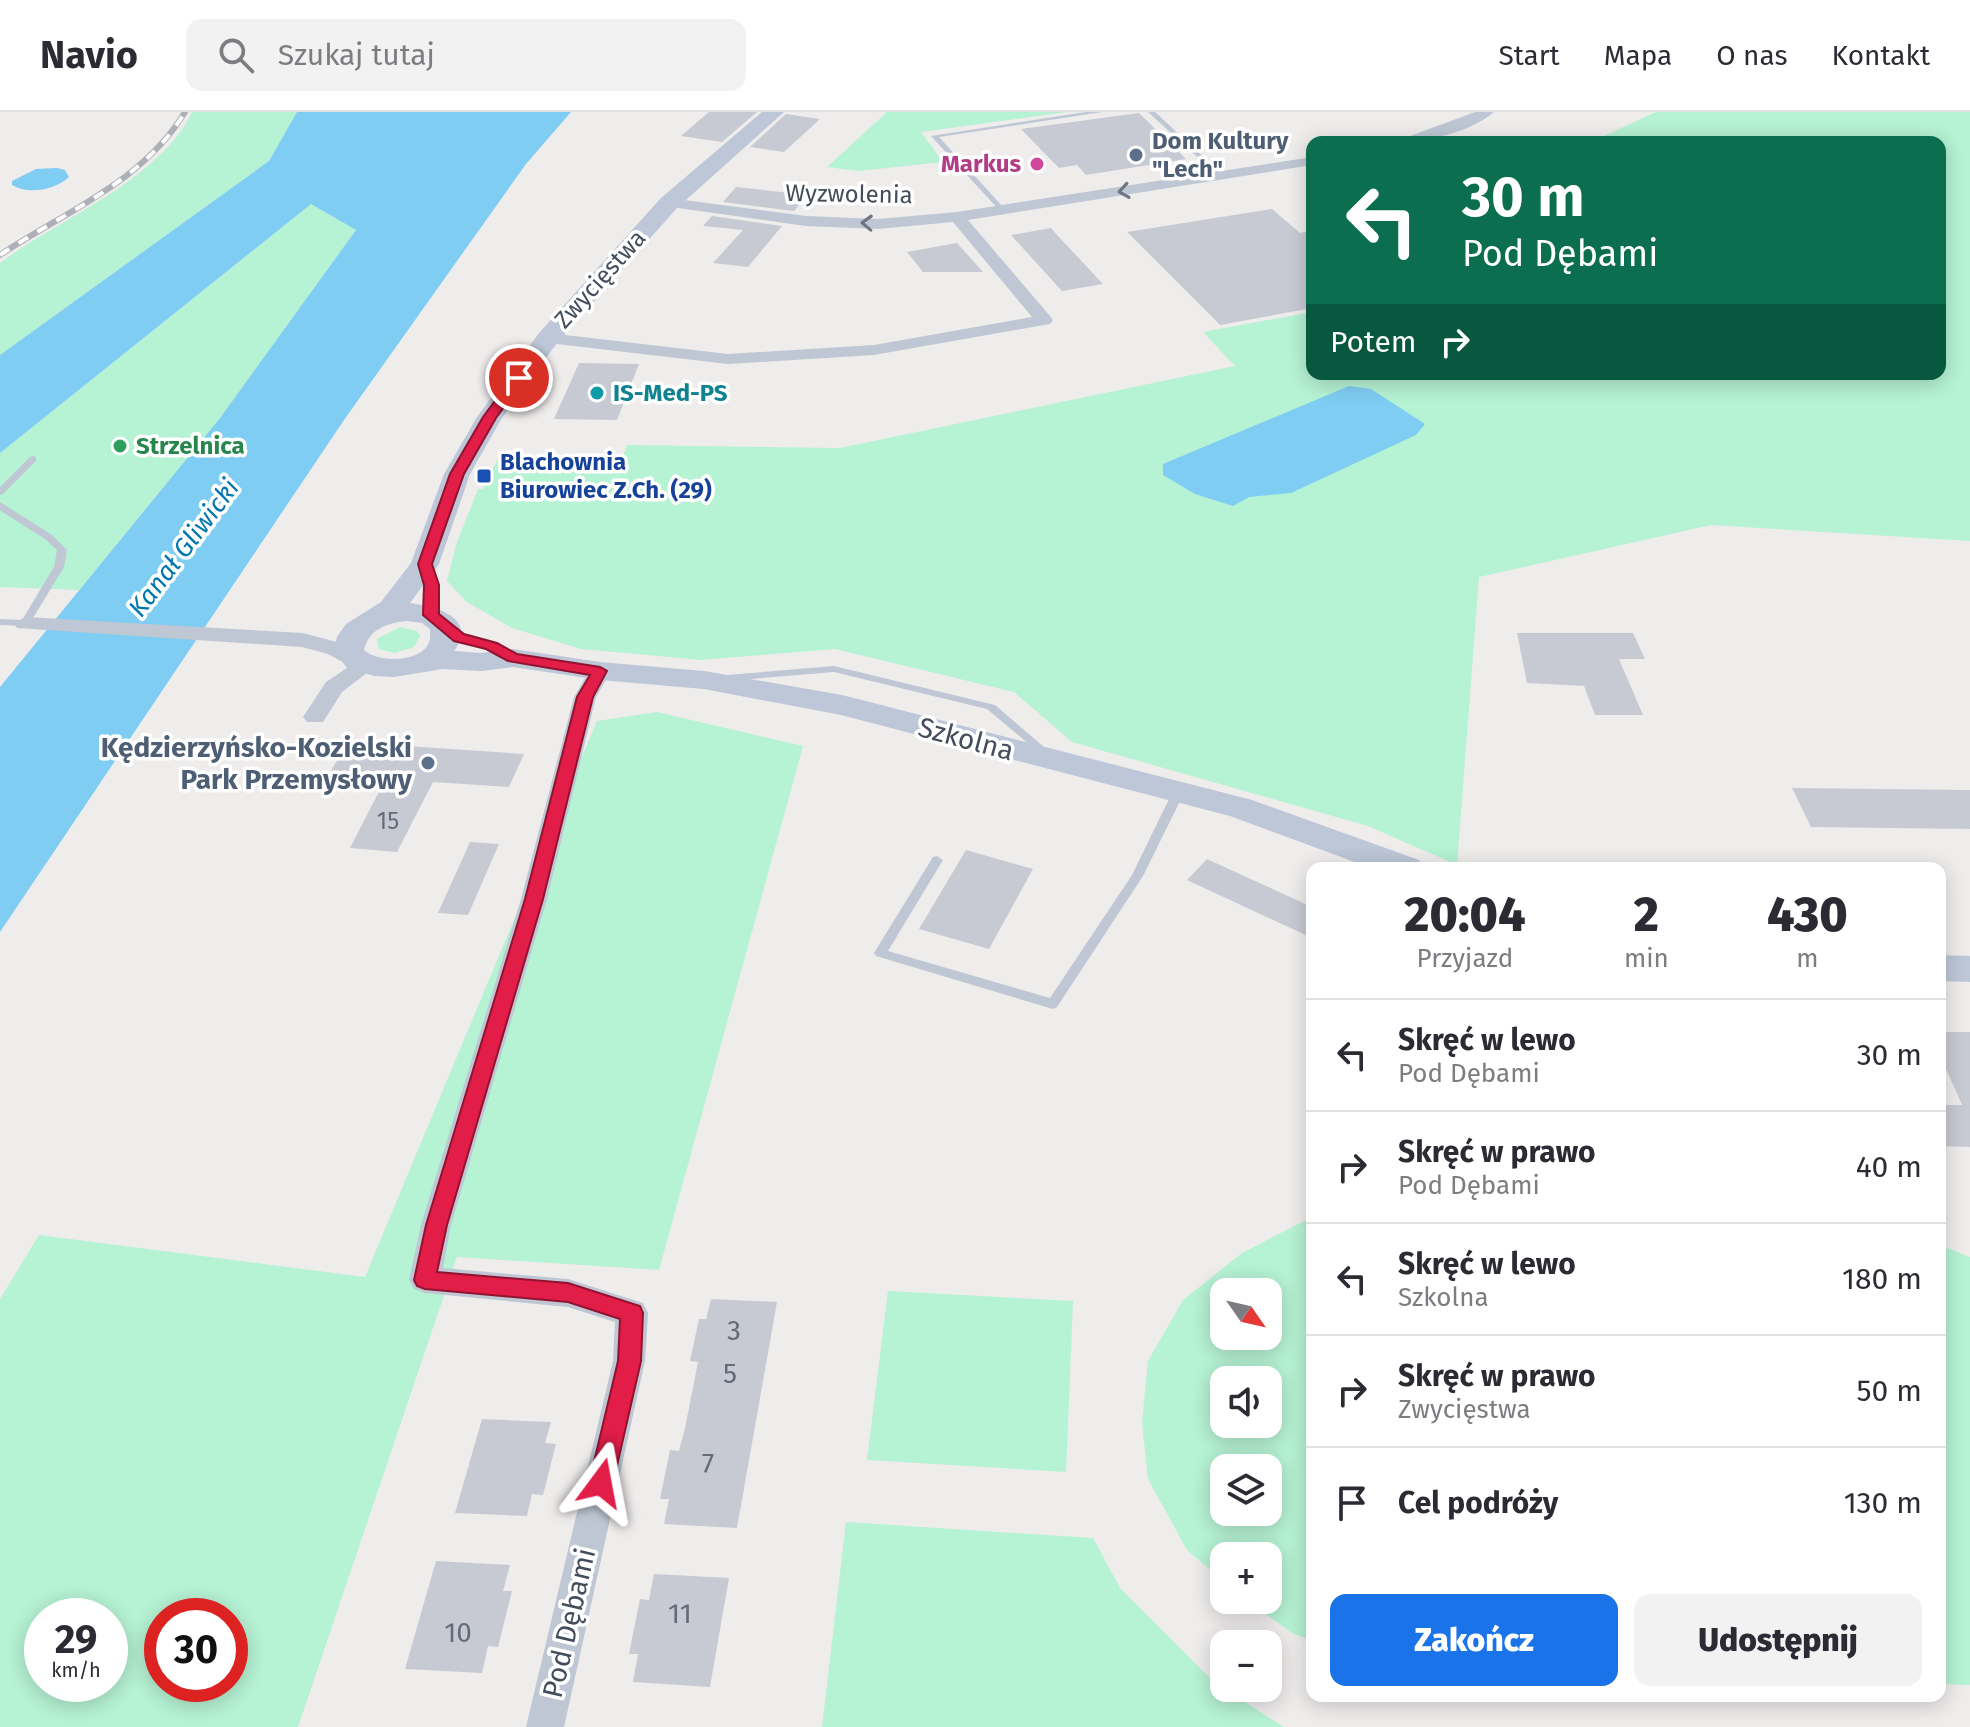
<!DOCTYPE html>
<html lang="pl">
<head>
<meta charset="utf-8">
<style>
	body { margin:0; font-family:"Fira Sans",sans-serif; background:#f2f2f3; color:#2b2b33; height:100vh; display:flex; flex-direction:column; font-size:30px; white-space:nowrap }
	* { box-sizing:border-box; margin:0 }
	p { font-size:26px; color:#7c7c81 }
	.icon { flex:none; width:44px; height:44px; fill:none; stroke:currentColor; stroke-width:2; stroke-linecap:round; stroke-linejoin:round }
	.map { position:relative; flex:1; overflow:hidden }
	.drawer { position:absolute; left:1306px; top:750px; width:640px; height:840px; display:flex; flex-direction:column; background:#fff; border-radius:16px; box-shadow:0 4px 20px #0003 }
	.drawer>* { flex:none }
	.banner { position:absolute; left:1306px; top:24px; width:640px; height:244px; border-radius:16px; box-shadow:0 4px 20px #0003; background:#0b6e4f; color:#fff; overflow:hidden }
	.needle { width:52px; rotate:124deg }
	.controls { position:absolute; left:1210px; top:1166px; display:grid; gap:16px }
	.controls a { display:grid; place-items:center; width:72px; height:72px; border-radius:16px; background:#fff; box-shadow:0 4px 20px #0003; font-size:40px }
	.speed { position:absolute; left:24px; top:1486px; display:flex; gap:16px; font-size:40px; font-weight:700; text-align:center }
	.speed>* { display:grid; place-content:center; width:104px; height:104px; border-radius:50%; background:#fff; box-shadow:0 4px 20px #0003; line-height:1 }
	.speed small { font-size:20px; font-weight:400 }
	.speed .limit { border:12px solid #d22; background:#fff; color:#111 }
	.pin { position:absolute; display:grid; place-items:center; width:68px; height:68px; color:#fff; margin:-34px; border:4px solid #fff; border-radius:50%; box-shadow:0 2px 8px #0007 }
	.me { position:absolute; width:88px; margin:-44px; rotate:13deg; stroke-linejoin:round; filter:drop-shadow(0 0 6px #0008) }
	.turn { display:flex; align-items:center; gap:28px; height:168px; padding:0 24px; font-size:36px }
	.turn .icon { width:104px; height:104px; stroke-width:2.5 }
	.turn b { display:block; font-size:56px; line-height:68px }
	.then { display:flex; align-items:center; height:76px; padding:0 24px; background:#0003; gap:16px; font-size:30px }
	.eta { display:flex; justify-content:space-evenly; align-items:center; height:136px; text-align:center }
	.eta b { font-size:48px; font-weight:800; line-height:56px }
	.primary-button { display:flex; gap:16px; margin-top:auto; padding:16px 24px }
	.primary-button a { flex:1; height:92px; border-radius:16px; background:#1a73e8; color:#fff; font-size:32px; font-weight:800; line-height:92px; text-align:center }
	.primary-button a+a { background:#f2f2f3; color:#2b2b33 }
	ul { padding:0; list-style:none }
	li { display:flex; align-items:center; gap:24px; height:112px; padding:0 24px; border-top:2px solid #e1e1e2 }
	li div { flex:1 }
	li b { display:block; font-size:30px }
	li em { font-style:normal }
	header { display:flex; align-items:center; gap:48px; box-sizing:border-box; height:112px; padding:0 40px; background:#fff; border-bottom:2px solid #e1e1e2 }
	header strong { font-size:38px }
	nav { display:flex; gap:44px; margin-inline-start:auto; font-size:28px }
	.search { width:560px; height:72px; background:#f2f2f3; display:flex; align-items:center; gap:20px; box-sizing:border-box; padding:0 28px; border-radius:16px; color:#7c7c81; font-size:30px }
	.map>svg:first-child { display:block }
	.green { fill:#b6f2d4; fill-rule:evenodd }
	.water { fill:#7fcdf2 }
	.building { fill:#c7cad3 }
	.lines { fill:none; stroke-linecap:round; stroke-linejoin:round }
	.lane { fill:#bec7d3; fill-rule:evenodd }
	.street { fill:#bec7d3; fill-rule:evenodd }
	.secondary { fill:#bdc7d7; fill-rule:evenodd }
	.rail-casing { stroke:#aeb0b7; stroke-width:6 }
	.rail { stroke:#fff; stroke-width:4; stroke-dasharray:11; stroke-linecap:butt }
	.oneway { stroke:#6e7885 }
	.route { fill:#e11d48; stroke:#92132f; stroke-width:2 }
	.service-dot { fill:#5c6f8a; stroke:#fff; stroke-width:3 }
	.hotel-dot { fill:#d1479c; stroke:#fff; stroke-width:3 }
	.culture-dot { fill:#0f9aa8; stroke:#fff; stroke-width:3 }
	.leisure-dot { fill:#2e9e5b; stroke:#fff; stroke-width:3 }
	.transit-dot { fill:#1a4fb4; stroke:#fff; stroke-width:3 }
	.labels { text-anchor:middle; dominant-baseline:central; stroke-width:7; stroke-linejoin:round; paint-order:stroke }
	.far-service-label { font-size:24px; font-weight:bold; fill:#4e5e75; stroke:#fff; text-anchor:start }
	.far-hotel-label { font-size:24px; font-weight:bold; fill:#b23c85; stroke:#fff; text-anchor:end }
	.far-street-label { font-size:24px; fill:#434d5b; stroke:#fff }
	.far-culture-label { font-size:24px; font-weight:bold; fill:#0d838f; stroke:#fff; text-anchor:start }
	.far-leisure-label { font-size:24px; font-weight:bold; fill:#27864d; stroke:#fff; text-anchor:start }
	.far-transit-label { font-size:24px; font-weight:bold; fill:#164399; stroke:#fff; text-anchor:start }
	.number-label { font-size:24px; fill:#646c79 }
	.far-water-label { font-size:26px; font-style:italic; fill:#0177b0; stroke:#fff }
	.street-label { font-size:28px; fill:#434d5b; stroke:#fff }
	.service-label { font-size:28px; font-weight:bold; fill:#4e5e75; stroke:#fff; text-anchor:end }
	.near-number-label { font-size:28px; fill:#646c79 }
</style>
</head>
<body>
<header>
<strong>Navio</strong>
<div class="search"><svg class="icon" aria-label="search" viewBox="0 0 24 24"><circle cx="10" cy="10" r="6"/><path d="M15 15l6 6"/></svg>Szukaj tutaj</div>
<nav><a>Start</a><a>Mapa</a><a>O nas</a><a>Kontakt</a></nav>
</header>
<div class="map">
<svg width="1970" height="1615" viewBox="0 0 1970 1615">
	<rect width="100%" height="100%" fill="#efecec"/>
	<g class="green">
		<path d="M192 0H297L269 49 0 243V151C59 107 160 68 192 0Z"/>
		<path d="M887 0H1067L921 20 943 50 858 59 827 55Z"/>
		<path d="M1656 0H1970V429L1711 413 1479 465 1457 753 1368 714 1072 630 1014 580 835 537 702 548 581 537 512 516 467 490 447 469 457 430 478 377H483L498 347 623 344 627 333 840 336 1235 254 1203 220 1312 200V262H1940V30H1591Z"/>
		<path d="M311 92 356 118 220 306 79 478 0 475V341Z"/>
		<path d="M400 515 417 519 420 524 414 535 395 541 379 537 377 527Z"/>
		<path d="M657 600 803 634 659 1158 457 1145 298 1615H0V1187L39 1123 365 1165 597 609ZM42 1504H110V1572H42ZM162 1504H230V1572H162Z"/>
		<path d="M1306 1108 1312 1109V1529L1292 1521 1246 1488H1268V1444H1224V1470L1187 1438 1148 1367 1142 1311 1148 1249 1183 1188 1242 1141ZM1268 1180V1224H1224V1180ZM1268 1268V1312H1224V1268ZM1224 1356H1268V1400H1224Z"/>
		<path d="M1940 1133 1970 1145V1573L1940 1572Z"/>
		<path d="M888 1179 1073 1189 1066 1360 867 1348Z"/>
		<path d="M846 1410 1093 1426 1120 1476 1215 1571 1284 1615H822Z"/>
	</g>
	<g class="water">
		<path d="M297 0H571L526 52 344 308 0 820V575L220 306 356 118 311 92 0 341V243L269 49Z"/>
		<path d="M57 56 65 58 69 65C55 78 28 83 12 73V69L36 57Z"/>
		<path d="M1349 274 1371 277 1425 312 1416 323 1291 381 1249 385 1233 394 1195 382 1163 363V352Z"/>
	</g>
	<g class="building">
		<path d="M709 0H757L722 30 681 24Z"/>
		<path d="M1139 1 1186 47 1086 63 1077 53 1059 56 1021 17Z"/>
		<path d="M786 2 820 7 784 40 750 35Z"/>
		<path d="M736 75 808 83 794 99 723 90Z"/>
		<path d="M1272 97 1300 121 1312 118V196L1220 213 1127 120Z"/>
		<path d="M712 104 782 114 748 155 713 151 743 118 703 114Z"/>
		<path d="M1051 116 1058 124 1103 172 1062 179 1011 123Z"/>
		<path d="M957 131 983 160H923L907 140Z"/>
		<path d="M579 251 639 252 617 308 554 307Z"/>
		<path d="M1517 521H1633L1645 547H1619L1643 603H1595L1584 574 1527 571Z"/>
		<path d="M348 630 524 642 509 675 433 670 397 740 350 736 386 666 329 662Z"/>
		<path d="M1792 676 1970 678V717L1811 715Z"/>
		<path d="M470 730 499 732 468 803 438 801Z"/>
		<path d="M966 738 1033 757 989 837 919 817Z"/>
		<path d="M1207 747 1312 795V826L1187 768Z"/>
		<path d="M1940 920H1970V1035L1940 1034V993H1962L1940 943Z"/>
		<path d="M711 1187 777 1190 737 1416 664 1412 669 1387H660L670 1338 679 1339 685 1316 698 1250 690 1249 699 1207H706Z"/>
		<path d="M482 1307 551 1310 545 1331 556 1332 543 1383 532 1382 527 1404 455 1401Z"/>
		<path d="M436 1449 510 1453 503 1479H512L498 1535 488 1534 482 1561 405 1557Z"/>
		<path d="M654 1462 729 1466 710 1575 633 1570 638 1542H629L640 1487 649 1488Z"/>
	</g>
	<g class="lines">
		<g class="lane">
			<path d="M1086 0H1102L939 25 1004 96 1005 98 1001 100 931 24Z"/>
			<path d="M1148 0H1155L1223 63V65H1219Z"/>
			<path d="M33 344 36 345V349L3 382 0 383V375L30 345Z"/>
			<path d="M0 390 52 423 67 438 64 455 30 511 25 514 0 513V507L22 508 54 455 57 438 45 427 4 401 0 398Z"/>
			<path d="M834 554 995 593 1051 641 1050 643H1042L987 597 834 560 727 569 722 566 727 563Z"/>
			<path d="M1178 677 1184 681 1143 764 1057 895 1053 897 876 844 874 841 933 745 937 744 943 748 888 839 1050 886 1132 763 1172 681Z"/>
		</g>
		<g class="street">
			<path d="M1475 0H1494C1470 21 1425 30 1394 30Z"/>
			<path d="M1312 45V53L968 108 1050 204 1053 208 1050 212 1044 213 874 243 728 252 548 231 539 226 548 221 728 242 874 233 1032 205 953 110 878 117 806 114 664 94 661 91 669 86 806 104 878 107 957 100Z"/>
			<path d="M25 505 303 521 344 532 376 554 342 580 323 610H307L303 605 326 570 350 554 328 542 302 535 17 516 14 511Z"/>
			<path d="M600 552 611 559 596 585 547 787 451 1113 443 1156 568 1167 643 1191 648 1201 645 1249 564 1615H526L613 1249 615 1210 568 1195 425 1181 414 1177 409 1168 421 1113 521 787 574 585 592 554Z"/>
		</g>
		<g class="secondary">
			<path d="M762 0H784L677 96 557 231 502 306 470 362 439 452 410 491C434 494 479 505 454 539L481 541 513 537 600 550 704 559 842 583 1252 688 1419 748 1424 756H1371L1230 704 841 603 704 577 600 568 513 555 481 559 443 557 394 565 374 564 347 556 334 539 337 525 346 512 381 490 411 451 444 362 477 305 539 221 661 86ZM407 509 422 511 430 517C430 521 431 526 429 530 422 551 377 551 364 538 369 517 387 511 407 509Z"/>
			<path d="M1940 843 1970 844V870L1940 869Z"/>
		</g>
		<defs>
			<path id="rail" d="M0 143C66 99 143 70 185 0"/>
		</defs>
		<use href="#rail" class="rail-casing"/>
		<use href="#rail" class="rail"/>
	</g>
	<defs><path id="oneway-chevron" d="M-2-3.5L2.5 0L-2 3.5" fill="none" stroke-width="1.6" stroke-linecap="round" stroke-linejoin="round" transform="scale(2)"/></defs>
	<g class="oneway">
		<use href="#oneway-chevron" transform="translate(1124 79) rotate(171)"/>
		<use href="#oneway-chevron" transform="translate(867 111) rotate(-178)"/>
	</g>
	<path class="route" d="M514 263 525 266 496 306 464 362 432 452 439 473V502L464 522 497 531 517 542 600 555 607 559 593 585 543 787 447 1113 437 1160 568 1171 640 1194 643 1201 641 1249 613 1371 610 1379 601 1382 592 1379 589 1371 618 1249 620 1207 568 1190 425 1177 417 1174 414 1168 426 1113 525 787 577 585 590 563 508 549 486 537 454 529 423 503 424 473 418 452 450 362 483 305Z"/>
	<g class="service-dot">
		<circle cx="1136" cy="43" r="8"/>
		<circle cx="428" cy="651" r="8"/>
	</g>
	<circle class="hotel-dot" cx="1037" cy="52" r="8"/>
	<circle class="culture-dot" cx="597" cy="281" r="8"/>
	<circle class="leisure-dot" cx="120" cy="334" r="8"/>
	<rect class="transit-dot" x="476" y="356" width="16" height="16" rx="4"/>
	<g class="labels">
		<g class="far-service-label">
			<text x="1152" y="29">Dom Kultury<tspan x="1152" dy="28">"Lech"</tspan></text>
		</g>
		<g class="far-hotel-label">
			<text x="1021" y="52">Markus</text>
		</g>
		<g class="far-street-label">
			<text transform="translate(849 82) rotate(1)">Wyzwolenia</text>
			<text transform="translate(600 167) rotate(-48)">Zwycięstwa</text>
		</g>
		<g class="far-culture-label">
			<text x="613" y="281">IS-Med-PS</text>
		</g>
		<g class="far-leisure-label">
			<text x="136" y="334">Strzelnica</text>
		</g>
		<g class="far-transit-label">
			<text x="500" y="350">Blachownia<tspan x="500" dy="28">Biurowiec Z.Ch. (29)</tspan></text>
		</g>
		<g class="number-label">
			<text x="388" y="709">15</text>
		</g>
		<g class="far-water-label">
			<text transform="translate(184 436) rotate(-53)">Kanał Gliwicki</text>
		</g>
		<g class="street-label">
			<text transform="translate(966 627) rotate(15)">Szkolna</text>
			<text transform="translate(569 1511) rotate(-77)">Pod Dębami</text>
		</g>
		<g class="service-label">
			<text x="412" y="635">Kędzierzyńsko-Kozielski<tspan x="412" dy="32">Park Przemysłowy</tspan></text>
		</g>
		<g class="near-number-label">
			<text x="734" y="1218">3</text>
			<text x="730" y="1261">5</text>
			<text x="708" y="1351">7</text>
			<text x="680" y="1501">11</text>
			<text x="458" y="1520">10</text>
		</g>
	</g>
</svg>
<div class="controls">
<a><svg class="needle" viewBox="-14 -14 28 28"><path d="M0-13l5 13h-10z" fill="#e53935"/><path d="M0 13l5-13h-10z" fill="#7c7c81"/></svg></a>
<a><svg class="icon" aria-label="sound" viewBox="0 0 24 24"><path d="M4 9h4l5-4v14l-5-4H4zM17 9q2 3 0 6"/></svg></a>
<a><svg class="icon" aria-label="layers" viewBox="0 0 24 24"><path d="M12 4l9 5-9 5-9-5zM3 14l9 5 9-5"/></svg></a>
<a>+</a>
<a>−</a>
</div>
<div class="speed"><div>29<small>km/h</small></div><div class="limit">30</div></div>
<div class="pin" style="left:519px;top:266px;background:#d93025"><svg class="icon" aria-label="arrive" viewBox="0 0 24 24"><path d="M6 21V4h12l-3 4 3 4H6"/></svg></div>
<svg class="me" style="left:601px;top:1371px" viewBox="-20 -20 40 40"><path d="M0-17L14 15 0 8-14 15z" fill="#e11d48" stroke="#fff" stroke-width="4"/></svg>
<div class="banner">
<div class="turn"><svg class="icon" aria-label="left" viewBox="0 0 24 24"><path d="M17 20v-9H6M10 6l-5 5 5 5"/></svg><div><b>30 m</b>Pod Dębami</div></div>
<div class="then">Potem<svg class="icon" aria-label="right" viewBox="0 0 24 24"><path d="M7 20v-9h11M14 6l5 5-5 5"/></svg></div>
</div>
<section class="drawer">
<div class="eta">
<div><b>20:04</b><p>Przyjazd</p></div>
<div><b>2</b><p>min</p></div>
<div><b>430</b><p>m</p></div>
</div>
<ul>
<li><svg class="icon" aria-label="left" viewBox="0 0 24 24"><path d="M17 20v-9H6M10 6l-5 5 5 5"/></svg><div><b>Skręć w lewo</b><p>Pod Dębami</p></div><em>30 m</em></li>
<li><svg class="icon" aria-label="right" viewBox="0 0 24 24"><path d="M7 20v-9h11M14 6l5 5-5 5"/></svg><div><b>Skręć w prawo</b><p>Pod Dębami</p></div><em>40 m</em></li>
<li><svg class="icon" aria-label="left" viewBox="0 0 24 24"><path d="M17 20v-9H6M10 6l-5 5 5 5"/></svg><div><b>Skręć w lewo</b><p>Szkolna</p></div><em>180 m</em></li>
<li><svg class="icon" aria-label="right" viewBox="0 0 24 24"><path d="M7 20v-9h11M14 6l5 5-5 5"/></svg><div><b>Skręć w prawo</b><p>Zwycięstwa</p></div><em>50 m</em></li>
<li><svg class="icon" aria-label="arrive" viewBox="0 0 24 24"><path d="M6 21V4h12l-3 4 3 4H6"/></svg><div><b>Cel podróży</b></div><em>130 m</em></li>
</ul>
<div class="primary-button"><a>Zakończ</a><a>Udostępnij</a></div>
</section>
</div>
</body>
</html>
